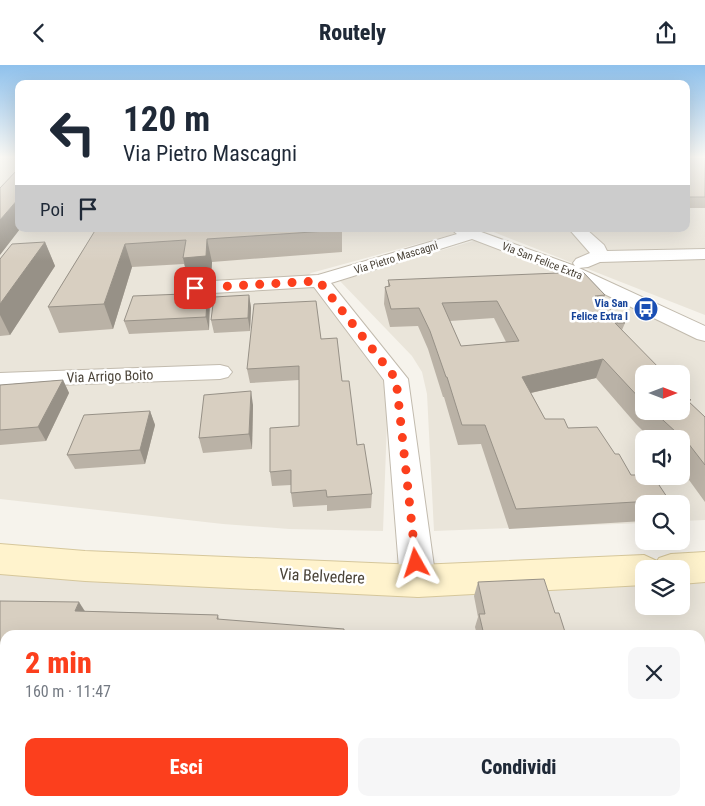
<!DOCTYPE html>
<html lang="it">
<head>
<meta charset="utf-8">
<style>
	body { margin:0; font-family:"Roboto Condensed",sans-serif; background:#f6f6f7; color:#1f2937; height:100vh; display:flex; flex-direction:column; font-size:19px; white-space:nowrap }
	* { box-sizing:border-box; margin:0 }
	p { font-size:16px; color:#747a83 }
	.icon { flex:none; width:28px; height:28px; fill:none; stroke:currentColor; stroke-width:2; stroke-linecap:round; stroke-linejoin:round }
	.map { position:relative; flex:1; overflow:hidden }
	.drawer { position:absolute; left:0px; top:565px; width:705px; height:176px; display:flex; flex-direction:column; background:#fff; border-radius:15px 15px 0 0; box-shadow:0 5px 20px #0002 }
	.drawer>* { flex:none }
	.hud { position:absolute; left:15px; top:15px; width:675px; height:152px; border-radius:10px; box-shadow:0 5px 20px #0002; background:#fff; color:#1f2937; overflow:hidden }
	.needle { width:32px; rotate:90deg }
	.buttons { position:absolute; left:635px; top:300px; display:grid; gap:10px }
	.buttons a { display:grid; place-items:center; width:55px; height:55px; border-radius:10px; background:#fff; box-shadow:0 5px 20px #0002; font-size:25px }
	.pin { position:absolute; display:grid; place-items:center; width:42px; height:42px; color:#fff; margin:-21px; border-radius:10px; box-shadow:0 2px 8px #0006 }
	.me { position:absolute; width:55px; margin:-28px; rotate:354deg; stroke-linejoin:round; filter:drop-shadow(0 0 4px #0008) }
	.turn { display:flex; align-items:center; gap:18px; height:105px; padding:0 25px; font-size:22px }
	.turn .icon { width:65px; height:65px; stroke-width:2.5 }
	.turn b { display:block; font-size:35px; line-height:42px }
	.then { display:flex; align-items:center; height:48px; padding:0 25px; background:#0003; gap:10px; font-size:19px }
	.round { display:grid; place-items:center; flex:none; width:52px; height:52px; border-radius:10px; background:#f6f6f7 }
	.head { display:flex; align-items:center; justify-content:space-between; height:85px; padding:0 25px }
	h1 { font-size:30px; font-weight:800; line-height:38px; color:#fc3f1d }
	.button { display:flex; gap:10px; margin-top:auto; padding:10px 25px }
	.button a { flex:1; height:58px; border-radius:10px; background:#fc3f1d; color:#fff; font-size:20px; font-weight:800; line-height:58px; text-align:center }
	.button a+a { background:#f6f6f7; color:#1f2937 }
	header { display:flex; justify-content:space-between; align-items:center; height:65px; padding:0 25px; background:#fff; font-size:22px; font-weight:800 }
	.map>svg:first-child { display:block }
	.residential { fill:#eae5da; fill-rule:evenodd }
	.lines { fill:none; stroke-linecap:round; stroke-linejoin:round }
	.street-casing { stroke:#c2bbae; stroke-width:2 }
	.secondary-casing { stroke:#d6c79b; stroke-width:2 }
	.street { fill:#fff; fill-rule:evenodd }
	.secondary { fill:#fff3cd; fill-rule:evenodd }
	.wall { fill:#bab2a6; fill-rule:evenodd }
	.shaded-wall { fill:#979187 }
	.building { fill:#d8cfc1; stroke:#979187; fill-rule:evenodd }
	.route { stroke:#fc3f1d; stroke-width:9; stroke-dasharray:0 16.2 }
	.labels { text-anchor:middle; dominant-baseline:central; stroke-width:5; stroke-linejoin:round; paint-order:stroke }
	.far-street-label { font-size:11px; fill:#4b4439; stroke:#fff }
	.far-transit-label { font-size:11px; font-weight:bold; fill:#164399; stroke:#fff; text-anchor:end }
	.street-label { font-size:14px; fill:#4b4439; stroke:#fff }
	.near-street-label { font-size:16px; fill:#4b4439; stroke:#fff }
</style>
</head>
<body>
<header><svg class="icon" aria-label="back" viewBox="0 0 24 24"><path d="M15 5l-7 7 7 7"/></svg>Routely<svg class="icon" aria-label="share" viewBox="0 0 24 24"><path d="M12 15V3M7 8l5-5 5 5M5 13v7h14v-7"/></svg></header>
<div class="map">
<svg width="705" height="741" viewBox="0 0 705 741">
	<rect width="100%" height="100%" fill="#f6f3ec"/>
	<g class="residential">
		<path d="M0 93H19V164H453L461 167 311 208 307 211V215L380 298 388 329 383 466 289 464 223 459 0 434Z"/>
		<path d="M686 93H705V250L486 164H686Z"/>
		<path d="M480 174 705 269V455L681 456V439H644V458L434 466 427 329 422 307 412 291 339 215ZM644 309H681V346H644ZM644 374H681V411H644Z"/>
		<path d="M0 486 644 511V541H681V509L705 508V741H0ZM5 570H700V736H5Z"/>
	</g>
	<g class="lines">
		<defs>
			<g id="street">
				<path d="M451 164H473L575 201 573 198 576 194 590 188 569 164H586L604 180 607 186 705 184V194L600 197 588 202 579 203 705 261V276L697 274 559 207 472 174 331 218 408 314 436 516 431 527 418 532 405 527 400 516 384 315 314 222 195 229 188 227 185 223 188 219 195 217 318 210 457 169Z"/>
				<path d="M220 300 228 302 232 307 228 312 220 314 0 322V308Z"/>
			</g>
			<path id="secondary" d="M0 479 85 486 418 500 644 490 657 496 659 493 671 489 705 487V517L681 519V504H644V520L418 532 85 516 0 509Z"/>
		</defs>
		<use href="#street" class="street-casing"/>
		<use href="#secondary" class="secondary-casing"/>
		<use href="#street" class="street"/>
		<use href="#secondary" class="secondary"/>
	</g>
	<g class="wall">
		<rect x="686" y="93" width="19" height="50"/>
		<path d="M96 164 342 165V187L212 197 211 214 189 217 184 199 132 202 113 264 59 268 48 242Z"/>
		<path d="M45 177 55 201 10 270 0 271V194Z"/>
		<path d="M388 215 605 230 602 237 625 258 622 265 644 309V346H681V325L691 335 689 337 705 352V437L681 404V374H651L636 359 596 313 531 328 545 354 568 363 615 389 631 410 669 435 667 439H644V456L509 464 481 379 458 380 444 332H443L428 284 418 261 390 262 384 239 385 222 388 221ZM494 253 506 277 461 281 450 256Z"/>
		<path d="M192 218 210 230 209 265 129 269 124 256 183 229Z"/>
		<path d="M249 230 251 243 250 266 214 268 211 255Z"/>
		<path d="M321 274 342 316 357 380 372 429 371 443 327 446V440L293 442 291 428V420L272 421 270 407 299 361V315L250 318 247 304Z"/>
		<path d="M63 315 69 328 46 376 0 380V320Z"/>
		<path d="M253 340 252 384 203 388 199 373Z"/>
		<path d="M150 346 155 360 145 399 75 404 67 390Z"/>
		<path d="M478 517 555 548 566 570H477L475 562 478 552 474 531Z"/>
		<path d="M0 536 85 546 218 550 219 554 5 570V614H0Z"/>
	</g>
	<g class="shaded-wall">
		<path d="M19 133V164H20L0 190V155Z"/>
		<path d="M207 174 212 197 211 214 189 217 183 193Z"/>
		<path d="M45 177 55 201 10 270 0 250V239Z"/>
		<path d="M125 179 132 202 113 264 104 239Z"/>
		<path d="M208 217 210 230 209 265 206 252Z"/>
		<path d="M249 230 251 243 250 266 248 253Z"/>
		<path d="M603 294 596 313 517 331 522 312Z"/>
		<path d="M63 315 69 328 46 376 38 362Z"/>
		<path d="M251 326 253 340 252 384 249 369Z"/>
		<path d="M150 346 155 360 145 399 140 385Z"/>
		<path d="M79 537 90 554 75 546Z"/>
	</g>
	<g class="building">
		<rect x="686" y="93" width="19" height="39"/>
		<path d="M19 103V133L0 155V123Z"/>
		<path d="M96 164H341L342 165 207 174 206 191 183 193 186 175 125 179 104 239 48 242Z"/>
		<path d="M45 177 0 239V194L12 179Z"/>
		<path d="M583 207 605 230 595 231 625 258H615L665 309H644V338L603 294 522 312 545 354H564L568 363 597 362 615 389H619L631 410H644V411H653L669 435 516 444 485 360H462L447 312H446L430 266 419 243 391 244 385 222 390 221 388 215ZM497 236 519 276 461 281 442 238Z"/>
		<path d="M184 216 192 218 208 217 206 252 124 256 133 231 183 229Z"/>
		<path d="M249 230 248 253 211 255 214 232Z"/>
		<path d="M316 236 321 274 337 273 342 316H349L357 380 364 379 372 429 327 432 326 425 291 428V405L270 407V363L299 361V301L247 304 254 239Z"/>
		<path d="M63 315 38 362 0 365V320Z"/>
		<path d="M681 325 691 335H687L705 352V400L688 378 653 346H681Z"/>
		<path d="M251 326 249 369 199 373 204 330Z"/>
		<path d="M150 346 140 385 67 390 84 350Z"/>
		<path d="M544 514 555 548H559L566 570H484L479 549H485L478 517Z"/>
		<path d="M0 536 79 537 75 546 218 550 217 554 344 564V570H5V599H0Z"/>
		<path d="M381 736H479L480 741H381Z"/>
	</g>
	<linearGradient id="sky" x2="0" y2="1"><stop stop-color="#8fc1ec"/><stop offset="0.47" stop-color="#fbfaf6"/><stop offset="1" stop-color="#fbfaf6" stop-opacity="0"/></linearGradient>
	<rect width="705" height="196" fill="url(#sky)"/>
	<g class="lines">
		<path class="route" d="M195 223 319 216 329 229 396 314 416 498"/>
	</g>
	<defs>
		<symbol id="bus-disc" viewBox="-11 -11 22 22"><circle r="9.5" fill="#1a4fb4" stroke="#fff"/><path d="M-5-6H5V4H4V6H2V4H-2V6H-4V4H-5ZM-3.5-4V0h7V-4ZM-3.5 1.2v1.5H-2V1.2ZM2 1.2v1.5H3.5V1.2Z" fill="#fff"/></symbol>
	</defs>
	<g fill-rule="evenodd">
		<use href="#bus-disc" x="632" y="230" width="28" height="28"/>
	</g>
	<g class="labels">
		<g class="far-street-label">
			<text transform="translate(396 193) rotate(-17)">Via Pietro Mascagni</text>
			<text transform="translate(542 196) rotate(21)">Via San Felice Extra</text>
		</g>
		<g class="far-transit-label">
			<text x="628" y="238">Via San<tspan x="628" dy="13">Felice Extra I</tspan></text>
		</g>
		<g class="street-label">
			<text transform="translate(110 311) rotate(-2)">Via Arrigo Boito</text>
		</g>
		<g class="near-street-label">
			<text transform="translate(322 511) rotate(3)">Via Belvedere</text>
		</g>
	</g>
</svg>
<div class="buttons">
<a><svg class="needle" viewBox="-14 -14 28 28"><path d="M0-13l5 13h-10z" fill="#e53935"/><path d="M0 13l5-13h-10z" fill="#747a83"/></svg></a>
<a><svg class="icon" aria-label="sound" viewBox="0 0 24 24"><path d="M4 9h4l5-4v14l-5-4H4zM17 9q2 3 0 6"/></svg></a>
<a><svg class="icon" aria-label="search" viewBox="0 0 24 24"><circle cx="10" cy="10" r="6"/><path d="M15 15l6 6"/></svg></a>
<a><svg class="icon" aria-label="layers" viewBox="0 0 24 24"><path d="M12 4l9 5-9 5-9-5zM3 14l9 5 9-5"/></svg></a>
</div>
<div class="pin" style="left:195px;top:223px;background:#d93025"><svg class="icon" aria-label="arrive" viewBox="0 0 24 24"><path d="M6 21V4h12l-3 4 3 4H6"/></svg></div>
<svg class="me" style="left:416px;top:498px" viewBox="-20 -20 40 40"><path d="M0-17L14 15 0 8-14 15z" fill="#fc3f1d" stroke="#fff" stroke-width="4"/></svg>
<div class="hud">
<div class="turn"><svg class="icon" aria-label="left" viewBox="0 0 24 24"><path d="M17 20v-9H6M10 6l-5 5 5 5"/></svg><div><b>120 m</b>Via Pietro Mascagni</div></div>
<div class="then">Poi<svg class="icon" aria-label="arrive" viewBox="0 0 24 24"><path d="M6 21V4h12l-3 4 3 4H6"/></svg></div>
</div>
<section class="drawer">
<div class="head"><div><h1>2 min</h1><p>160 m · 11:47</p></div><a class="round"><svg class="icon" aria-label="close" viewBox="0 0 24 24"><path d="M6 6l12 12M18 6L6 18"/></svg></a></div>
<div class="button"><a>Esci</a><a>Condividi</a></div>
</section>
</div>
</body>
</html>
